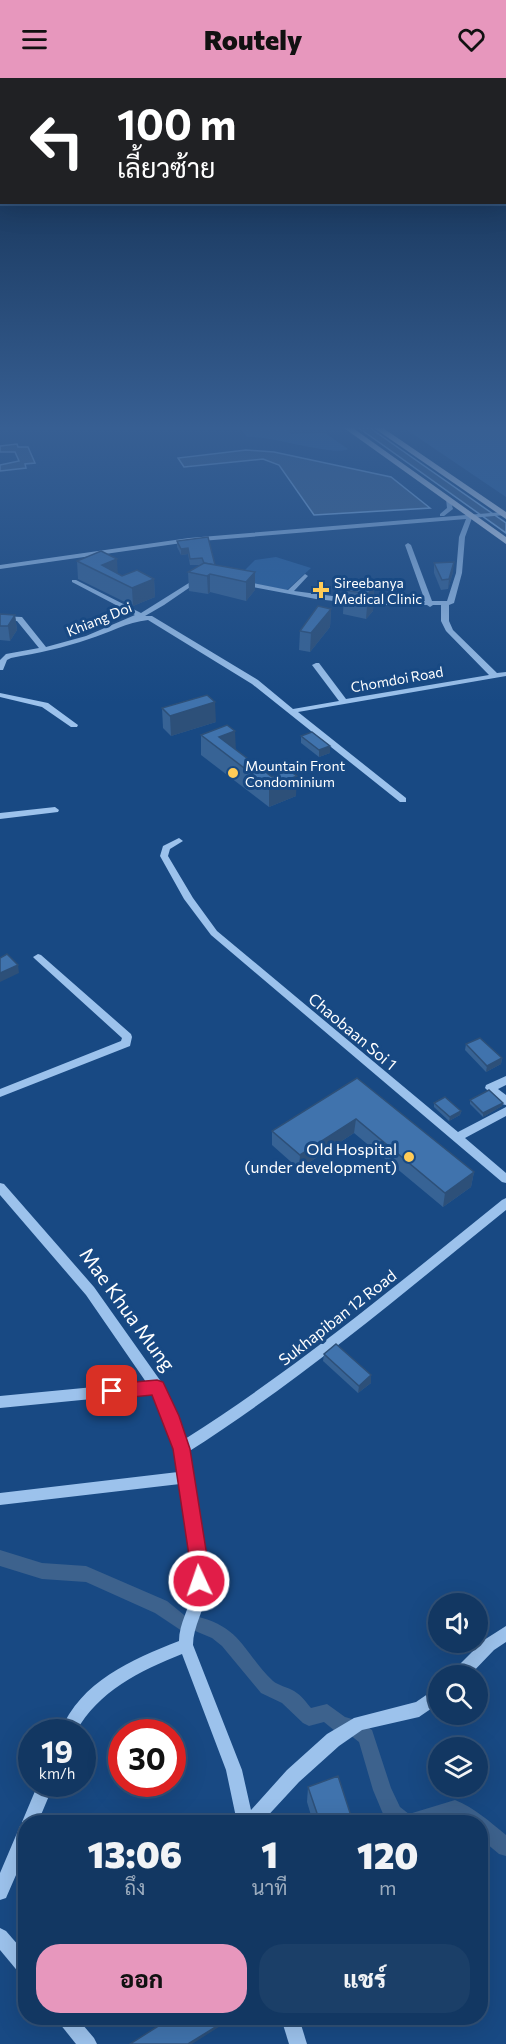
<!DOCTYPE html>
<html lang="th">
<head>
<meta charset="utf-8">
<style>
	body { margin:0; font-family:Commissioner,Sarabun,sans-serif; background:#1b3f68; color:#f1f3f6; height:100vh; display:flex; flex-direction:column; font-size:22px; white-space:nowrap }
	* { box-sizing:border-box; margin:0 }
	p { font-size:20px; color:#9cacbe }
	.icon { flex:none; width:33px; height:33px; fill:none; stroke:currentColor; stroke-width:2; stroke-linecap:round; stroke-linejoin:round }
	.map { position:relative; flex:1; overflow:hidden }
	.drawer { position:absolute; left:18px; top:1737px; width:470px; height:210px; display:flex; flex-direction:column; background:#123762; border-radius:24px; box-shadow:0 6px 24px #0002,0 0 0 2px #315177 }
	.drawer>* { flex:none }
	.guide { position:absolute; left:0px; top:0px; width:507px; height:126px; box-shadow:0 6px 24px #0002,0 0 0 2px #315177; background:#202124; color:#fff; overflow:hidden }
	.controls { position:absolute; left:428px; top:1515px; display:grid; gap:12px }
	.controls a { display:grid; place-items:center; width:60px; height:60px; border-radius:50%; background:#123762; box-shadow:0 6px 24px #0002,0 0 0 2px #315177; font-size:30px }
	.speed { position:absolute; left:18px; top:1641px; display:flex; gap:12px; font-size:30px; font-weight:700; text-align:center }
	.speed>* { display:grid; place-content:center; width:78px; height:78px; border-radius:50%; background:#123762; box-shadow:0 6px 24px #0002,0 0 0 2px #315177; line-height:1 }
	.speed small { font-size:15px; font-weight:400 }
	.speed .limit { border:9px solid #d22; background:#fff; color:#111 }
	.pin { position:absolute; display:grid; place-items:center; width:51px; height:51px; color:#fff; margin:-26px; border-radius:12px; box-shadow:0 3px 9px #0006 }
	.me { position:absolute; width:66px; margin:-33px; rotate:357deg; stroke-linejoin:round; filter:drop-shadow(0 0 4px #0008) }
	.turn { display:flex; align-items:center; gap:21px; height:126px; padding:0 18px; font-size:27px }
	.turn .icon { width:78px; height:78px; stroke-width:2.5 }
	.turn b { display:block; font-size:42px; line-height:51px }
	.eta { display:flex; justify-content:space-evenly; align-items:center; height:102px; text-align:center }
	.eta b { font-size:36px; font-weight:800; line-height:42px }
	.action { display:flex; gap:12px; margin-top:auto; padding:12px 18px }
	.action a { flex:1; height:69px; border-radius:24px; background:#e797bd; color:#111; font-size:24px; font-weight:800; line-height:69px; text-align:center }
	.action a+a { background:#1b3f68; color:#f1f3f6 }
	header { display:flex; justify-content:space-between; align-items:center; height:78px; padding:0 18px; background:#e797bd; color:#111; font-size:27px; font-weight:800 }
	.map>svg:first-child { display:block }
	.green { fill:#2a63a3 }
	.water { fill:#3d628d; stroke:#8ebdef; stroke-width:1.5 }
	.lines { fill:none; stroke-linecap:round; stroke-linejoin:round }
	.canal { fill:#3d628d; fill-rule:evenodd }
	.minor { fill:#9cc2ec; fill-rule:evenodd }
	.major { fill:#e1edff; fill-rule:evenodd }
	.wall { fill:#376395 }
	.shaded-wall { fill:#2d5079 }
	.building { fill:#4073ad; stroke:#2d5079; stroke-width:1.5 }
	.route { fill:#e11d48; stroke:#92132f; stroke-width:1.5 }
	.poi-dot { fill:#ffcb57; stroke:#184983; stroke-width:2 }
	.labels { text-anchor:middle; dominant-baseline:central; stroke-width:6; stroke-linejoin:round; paint-order:stroke }
	.far-poi-label { font-size:14px; fill:#fff; stroke:#184983; text-anchor:start }
	.far-street-label { font-size:14px; fill:#fff; stroke:#184983 }
	.street-label { font-size:16px; fill:#fff; stroke:#184983 }
	.poi-label { font-size:16px; fill:#fff; stroke:#184983; text-anchor:end }
	.near-street-label { font-size:20px; fill:#fff; stroke:#184983 }
</style>
</head>
<body>
<header><svg class="icon" aria-label="menu" viewBox="0 0 24 24"><path d="M4 6h16M4 12h16M4 18h16"/></svg>Routely<svg class="icon" aria-label="heart" viewBox="0 0 24 24"><path d="M12 20l-8-8c-3-5 5-10 8-4 3-6 11-1 8 4z"/></svg></header>
<div class="map">
<svg width="506" height="1966" viewBox="0 0 506 1966">
	<rect width="100%" height="100%" fill="#184983"/>
	<g class="green">
		<path d="M239 350H286L291 356 325 355 348 371C334 379 270 357 247 359Z"/>
		<path d="M404 350H506V419Z"/>
		<path d="M276 479 311 490 287 512 235 502 255 482Z"/>
	</g>
	<g class="water">
		<path d="M359 350H370L506 445V455Z"/>
		<path d="M17 366 18 369H28L35 385 25 386 26 390 0 393V387L19 383 15 374H0V368Z"/>
		<path d="M246 372 274 374 391 399 430 430 314 437 279 387 263 381 184 389 178 380Z"/>
	</g>
	<g class="lines">
		<path class="canal" d="M0 1472 42 1485 86 1488 167 1523 189 1541 195 1538C242 1549 243 1574 273 1603 279 1608 288 1609 294 1613 301 1617 306 1624 311 1630L327 1626 345 1639 359 1643 372 1652 391 1710 400 1729 409 1736 455 1722C475 1730 490 1744 506 1757V1778L499 1776 480 1760V1744H460L454 1741 441 1744H389L386 1743 373 1712 359 1664 350 1657 335 1653 324 1644 309 1648 303 1645 282 1625 261 1615 222 1568 212 1560 188 1550 182 1553 155 1535 86 1504 42 1501 0 1488Z"/>
		<g class="minor">
			<path d="M446 421H450L453 431 444 438H440V436L447 430Z"/>
			<path d="M503 434 506 436 505 437 472 440 465 459 462 495 454 525 449 527V543L453 552 497 595 506 594V598L298 634 406 720V724H400L252 606 148 542C127 544 109 555 89 561 63 570 38 575 11 580L7 582 3 592H0V582L6 576 39 570 17 543 0 542V538L22 539 46 569 86 558 135 537 72 504V502H76L141 535 200 498 202 499V501L164 527 145 538H152L258 602 293 631 339 623 312 587 316 585H319L346 621 489 597 446 553 441 543V527H433L430 529 427 527H371L316 521 242 507 239 505 242 503 288 512 305 496 308 498 294 513 371 523H425L405 467 408 465 411 467 432 523H447L456 495 459 459 466 441 189 464 0 491V487L189 460Z"/>
			<path d="M0 615 48 625 78 647 77 649H71L42 629 0 619Z"/>
			<path d="M55 729 59 732 58 734 0 741V735Z"/>
			<path d="M179 760 183 763 170 771 168 778 193 820 217 853 458 1054 506 1029V1038L465 1060 506 1095V1105L502 1104 211 857 184 821 160 778 163 768Z"/>
			<path d="M38 876 41 877 131 956 132 959 130 968 0 1019V1011L121 963 122 960 35 881 33 879Z"/>
			<path d="M506 998V1007L498 1011 506 1017V1027L502 1026 485 1010 486 1007Z"/>
			<path d="M0 1105 4 1106 94 1209 162 1305 178 1338 185 1361C297 1290 399 1205 502 1122L506 1120V1132C402 1216 301 1302 188 1374L194 1399 193 1402C199 1438 209 1476 206 1513 205 1532 193 1548 193 1567L242 1692 251 1732 287 1692 327 1656 354 1640 416 1624 438 1609V1626L419 1639 362 1652 339 1668 299 1704 262 1744H237L226 1692 182 1576C140 1593 98 1613 76 1654H60C81 1603 131 1582 179 1563 179 1545 190 1530 192 1513 195 1478 185 1441 180 1406L0 1427V1415L178 1394C173 1366 166 1341 153 1315L0 1330V1318L146 1304 86 1217 0 1117Z"/>
			<path d="M506 1548V1564L494 1572 469 1598H451L453 1593 484 1562Z"/>
			<path d="M38 1706H54L38 1744H26V1774L6 1820 0 1822V1795L20 1748 23 1747 22 1744Z"/>
			<path d="M0 1850 6 1853 26 1876V1898L20 1896 0 1872Z"/>
			<path d="M57 1940H77L94 1960 97 1966H76L60 1946Z"/>
			<path d="M281 1940H299L307 1966H289Z"/>
		</g>
		<g class="major">
			<path d="M344 350H353L506 459V466Z"/>
			<path d="M374 350H383L506 434V441Z"/>
		</g>
	</g>
	<g class="wall">
		<path d="M177 463 215 487 255 494V512L246 523 210 514 208 516 189 513 188 494 201 487H190L188 476 181 477 177 469Z"/>
		<path d="M77 483 118 496 122 498 154 501 155 519 133 528 78 501Z"/>
		<path d="M434 485 453 494 448 511 441 512 434 495Z"/>
		<path d="M374 508 373 533 366 541 343 536 344 512Z"/>
		<path d="M331 531 330 549 310 574 299 572 300 553Z"/>
		<path d="M0 536 15 537 17 552 10 563 0 562Z"/>
		<path d="M162 630 216 644 171 658 163 650Z"/>
		<path d="M201 657 236 672 296 718 269 729 201 677Z"/>
		<path d="M301 658 330 675 319 679 301 665Z"/>
		<path d="M466 966 502 980 501 986 486 994 465 972Z"/>
		<path d="M357 1000 474 1094 471 1109 443 1129 354 1055 299 1091 272 1067V1053Z"/>
		<path d="M470 1022 503 1025 502 1028 483 1039 470 1026Z"/>
		<path d="M434 1025 461 1033 460 1037 449 1043 434 1029Z"/>
		<path d="M324 1276 371 1297V1305L358 1315 323 1283Z"/>
		<path d="M308 1709 353 1744H313L307 1724Z"/>
	</g>
	<g class="shaded-wall">
		<path d="M188 470V476L181 477V471Z"/>
		<path d="M117 481 118 500 102 487Z"/>
		<path d="M454 484 453 494 448 511 449 501Z"/>
		<path d="M255 494V512L246 523V504Z"/>
		<path d="M210 496V514L208 516 207 498Z"/>
		<path d="M154 501 155 519 133 528 132 510Z"/>
		<path d="M374 508 373 533 366 541 368 516Z"/>
		<path d="M331 531 330 549 310 574 311 555Z"/>
		<path d="M15 537 17 552 10 563 8 548Z"/>
		<path d="M215 624 216 644 171 658 170 638Z"/>
		<path d="M235 653 236 673 219 659Z"/>
		<path d="M330 668V675L319 679V672Z"/>
		<path d="M297 698 296 718 269 729V709Z"/>
		<path d="M18 887 19 895 0 904V895Z"/>
		<path d="M502 980 501 986 486 994 487 988Z"/>
		<path d="M503 1025 502 1028 483 1039V1035Z"/>
		<path d="M461 1033 460 1037 449 1043 450 1039Z"/>
		<path d="M356 1041 354 1055 299 1091 300 1077Z"/>
		<path d="M474 1094 471 1109 443 1129 445 1115Z"/>
		<path d="M371 1297V1305L358 1315 359 1308Z"/>
		<path d="M230 1940H233L192 1966H188Z"/>
	</g>
	<g class="building">
		<path d="M208 459 215 487 204 485 202 480 190 481 188 470 181 471 177 463Z"/>
		<path d="M101 473 117 481 102 487 122 498 137 492 154 501 132 510 77 483Z"/>
		<path d="M454 484 449 501 442 502 434 485Z"/>
		<path d="M204 485 255 494 246 504 210 496 207 498 188 494Z"/>
		<path d="M351 504 374 508 368 516 344 512Z"/>
		<path d="M318 528 331 531 311 555 300 553Z"/>
		<path d="M0 536 15 537 8 548H0Z"/>
		<path d="M207 617 215 624 170 638 162 630Z"/>
		<path d="M227 647 235 653 219 659 272 699 288 692 297 698 269 709 201 657Z"/>
		<path d="M312 654 330 668 319 672 301 658Z"/>
		<path d="M7 876 18 887 0 895V880Z"/>
		<path d="M480 960 502 980 487 988 466 966Z"/>
		<path d="M357 1000 474 1094 445 1115 356 1041 300 1077 272 1053Z"/>
		<path d="M489 1012 503 1025 483 1035 470 1022Z"/>
		<path d="M445 1019 461 1033 450 1039 434 1025Z"/>
		<path d="M336 1266 371 1297 359 1308 324 1276Z"/>
		<path d="M338 1698 353 1744H320L308 1709Z"/>
		<path d="M171 1940H230L188 1966H130Z"/>
	</g>
	<linearGradient id="sky" x2="0" y2="1"><stop stop-color="#0d2848"/><stop offset="0.56" stop-color="#375f93"/><stop offset="1" stop-color="#375f93" stop-opacity="0"/></linearGradient>
	<rect width="506" height="625" fill="url(#sky)"/>
	<path class="route" d="M157 1302 163 1304 179 1338 190 1371 209 1491 206 1510 199 1512 193 1510 191 1491 173 1371 152 1317 112 1321 106 1318 104 1313 106 1308 112 1306Z"/>
	<g class="poi-dot">
		<path d="M318 503h6v6h6v6h-6v6h-6v-6h-6v-6h6z"/>
		<circle cx="233" cy="695" r="6"/>
		<circle cx="409" cy="1079" r="6"/>
	</g>
	<g class="labels">
		<g class="far-poi-label">
			<text x="334" y="504">Sireebanya<tspan x="334" dy="16">Medical Clinic</tspan></text>
			<text x="245" y="687">Mountain Front<tspan x="245" dy="16">Condominium</tspan></text>
		</g>
		<g class="far-street-label">
			<text transform="translate(99 541) rotate(-22)">Khiang Doi</text>
			<text transform="translate(397 601) rotate(-10)">Chomdoi Road</text>
		</g>
		<g class="street-label">
			<text transform="translate(353 953) rotate(40)">Chaobaan Soi 1</text>
			<text transform="translate(337 1239) rotate(-38)">Sukhapiban 12 Road</text>
		</g>
		<g class="poi-label">
			<text x="397" y="1070">Old Hospital<tspan x="397" dy="18">(under development)</tspan></text>
		</g>
		<g class="near-street-label">
			<text transform="translate(128 1231) rotate(54)">Mae Khua Mung</text>
		</g>
	</g>
</svg>
<div class="controls">
<a><svg class="icon" aria-label="sound" viewBox="0 0 24 24"><path d="M4 9h4l5-4v14l-5-4H4zM17 9q2 3 0 6"/></svg></a>
<a><svg class="icon" aria-label="search" viewBox="0 0 24 24"><circle cx="10" cy="10" r="6"/><path d="M15 15l6 6"/></svg></a>
<a><svg class="icon" aria-label="layers" viewBox="0 0 24 24"><path d="M12 4l9 5-9 5-9-5zM3 14l9 5 9-5"/></svg></a>
</div>
<div class="speed"><div>19<small>km/h</small></div><div class="limit">30</div></div>
<div class="pin" style="left:112px;top:1313px;background:#d93025"><svg class="icon" aria-label="arrive" viewBox="0 0 24 24"><path d="M6 21V4h12l-3 4 3 4H6"/></svg></div>
<svg class="me" style="left:199px;top:1503px" viewBox="-20 -20 40 40"><circle r="17" fill="#e11d48" stroke="#fff" stroke-width="3"/><path d="M0-11L8 9 0 5-8 9z" fill="#fff"/></svg>
<div class="guide">
<div class="turn"><svg class="icon" aria-label="left" viewBox="0 0 24 24"><path d="M17 20v-9H6M10 6l-5 5 5 5"/></svg><div><b>100 m</b>เลี้ยวซ้าย</div></div>
</div>
<section class="drawer">
<div class="eta">
<div><b>13:06</b><p>ถึง</p></div>
<div><b>1</b><p>นาที</p></div>
<div><b>120</b><p>m</p></div>
</div>
<div class="action"><a>ออก</a><a>แชร์</a></div>
</section>
</div>
</body>
</html>
